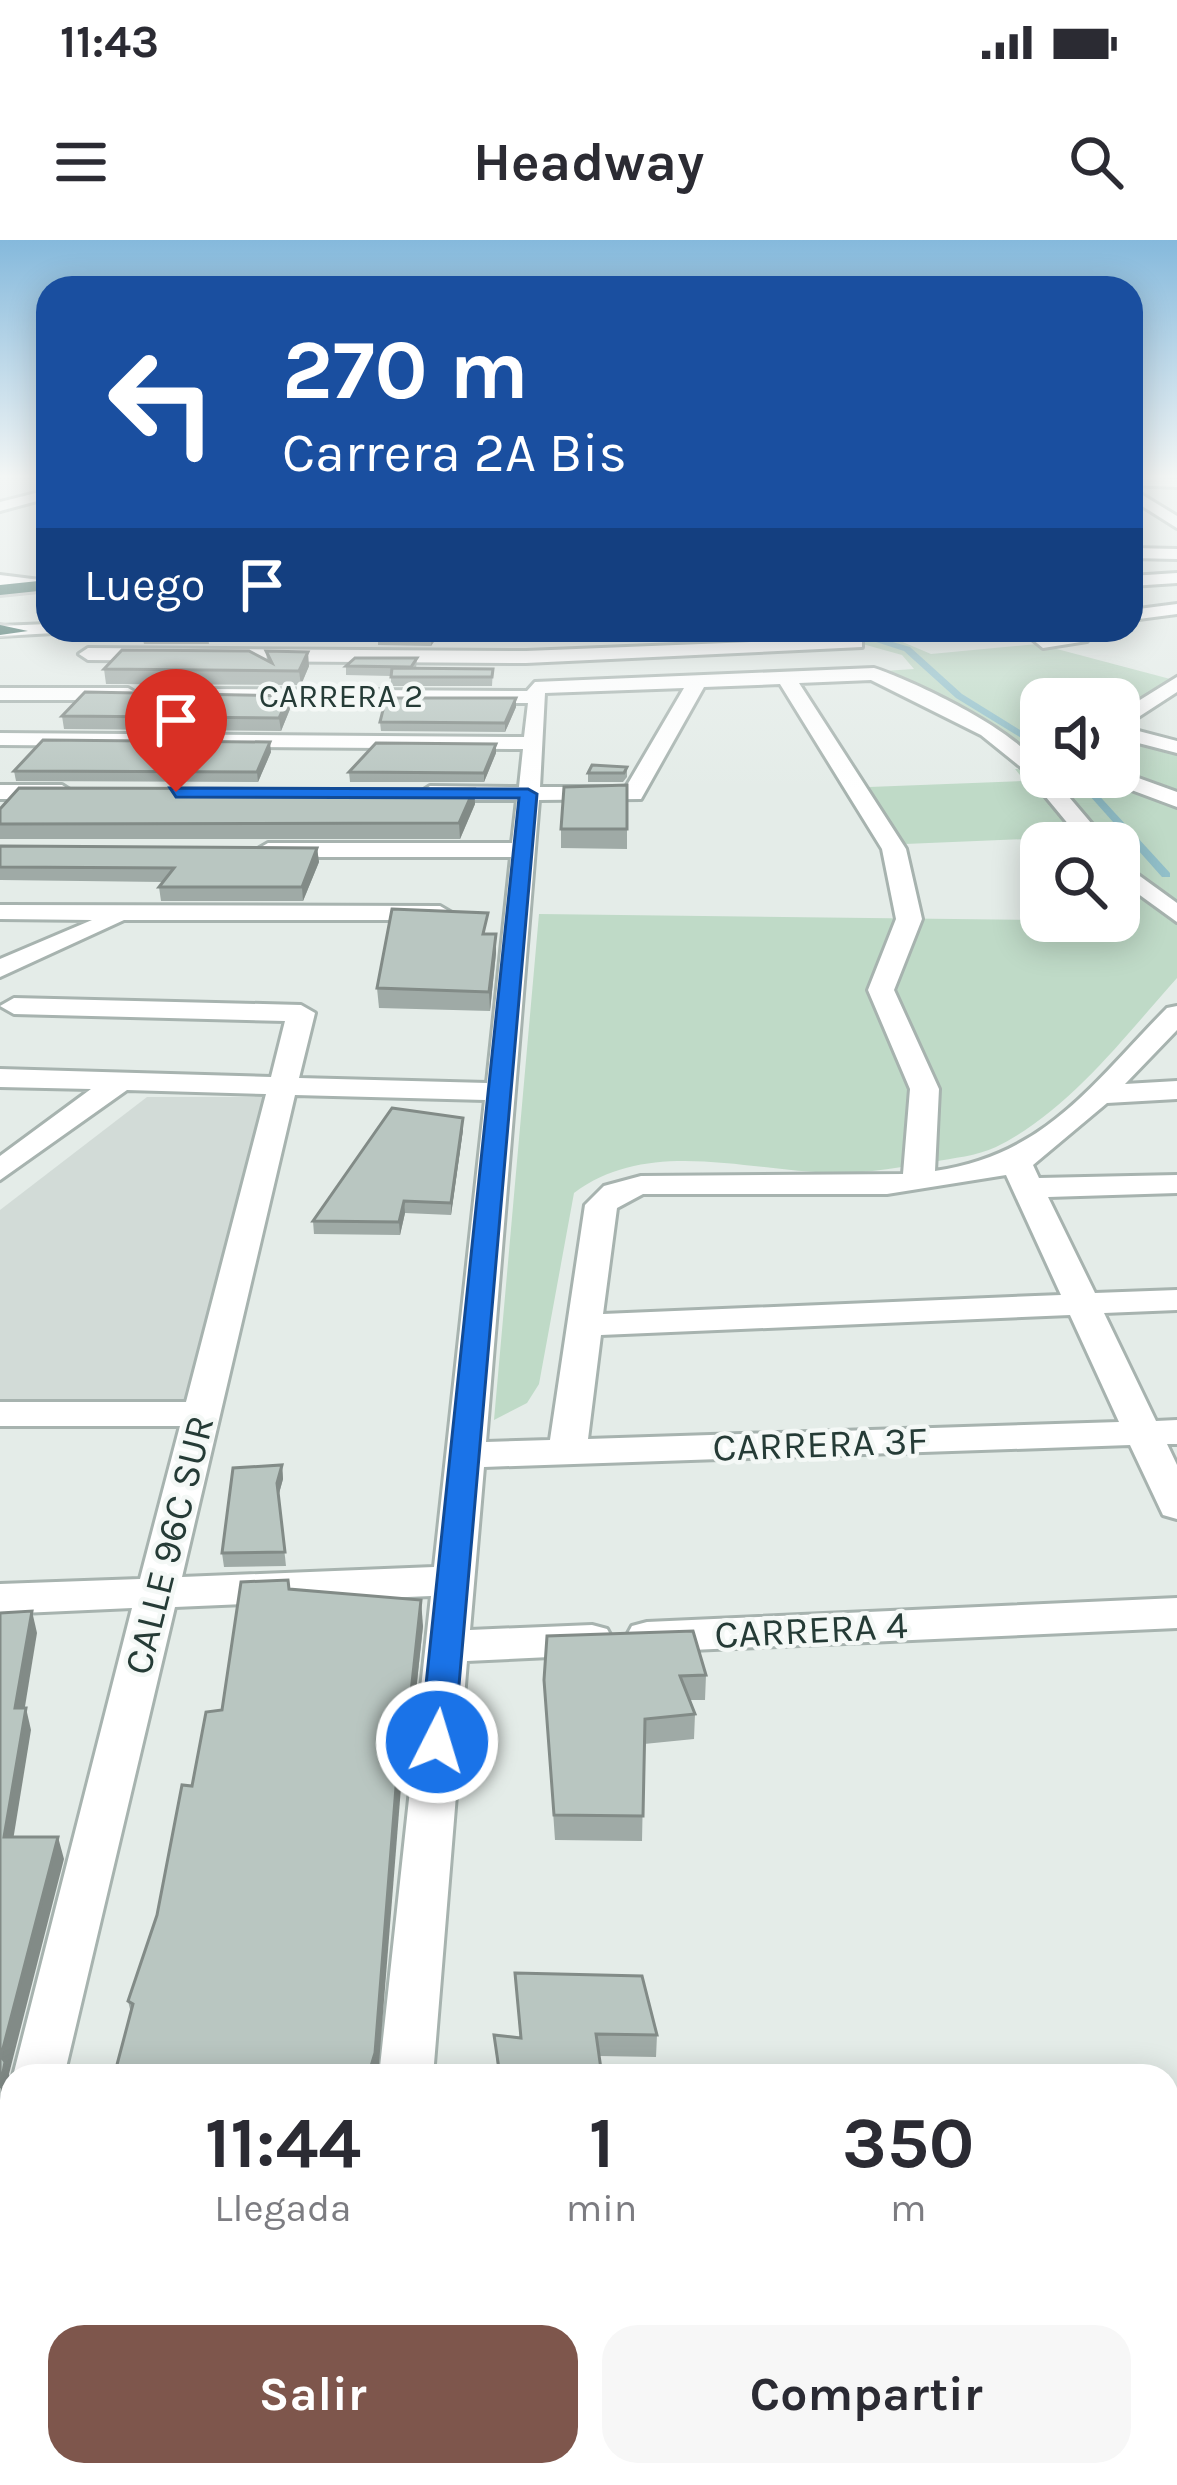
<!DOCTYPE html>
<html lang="es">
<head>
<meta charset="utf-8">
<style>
	body { margin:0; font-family:Karla,sans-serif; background:#f7f7f7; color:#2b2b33; height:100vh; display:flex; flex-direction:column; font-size:45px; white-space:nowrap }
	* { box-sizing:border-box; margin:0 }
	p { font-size:39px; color:#7c7c81 }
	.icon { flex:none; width:66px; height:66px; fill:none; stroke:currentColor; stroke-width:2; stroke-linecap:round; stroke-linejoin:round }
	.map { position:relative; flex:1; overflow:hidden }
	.panel { position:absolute; left:0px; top:1824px; width:1179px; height:423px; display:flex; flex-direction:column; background:#fff; border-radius:36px 36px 0 0; box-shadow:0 6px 30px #0003 }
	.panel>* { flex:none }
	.hud { position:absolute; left:36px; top:36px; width:1107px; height:366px; border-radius:36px; box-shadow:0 6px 30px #0003; background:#1a4fa0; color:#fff; overflow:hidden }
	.fabs { position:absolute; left:1020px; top:438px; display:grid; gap:24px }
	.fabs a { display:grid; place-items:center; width:120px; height:120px; border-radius:24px; background:#fff; box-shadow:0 6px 30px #0003; font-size:60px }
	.pin { position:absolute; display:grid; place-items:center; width:102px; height:102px; color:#fff; margin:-123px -51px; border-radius:50% 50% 50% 0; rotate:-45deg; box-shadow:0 0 12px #0007 }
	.pin .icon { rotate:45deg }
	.me { position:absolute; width:132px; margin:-66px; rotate:5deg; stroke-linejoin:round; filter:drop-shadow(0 0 9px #0008) }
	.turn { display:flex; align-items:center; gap:42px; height:252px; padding:0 48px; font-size:54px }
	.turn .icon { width:156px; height:156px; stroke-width:2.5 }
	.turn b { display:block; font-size:84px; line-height:102px }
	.then { display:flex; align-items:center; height:114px; padding:0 48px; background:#0003; gap:24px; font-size:45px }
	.eta { display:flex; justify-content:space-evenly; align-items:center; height:204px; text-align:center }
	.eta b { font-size:72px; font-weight:700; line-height:84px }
	.button { display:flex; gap:24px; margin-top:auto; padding:24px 48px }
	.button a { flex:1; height:138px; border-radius:36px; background:#7e564c; color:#fff; font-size:48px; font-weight:700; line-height:138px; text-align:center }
	.button a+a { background:#f7f7f7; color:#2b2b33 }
	.status { display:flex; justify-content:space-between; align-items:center; height:84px; padding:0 60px; background:#fff; direction:ltr }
	.status svg { height:33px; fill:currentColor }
	header { display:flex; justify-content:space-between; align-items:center; height:156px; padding:0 48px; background:#fff; font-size:54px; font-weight:700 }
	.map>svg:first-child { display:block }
	.built { fill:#d2dbd7 }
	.green { fill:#bfdac7 }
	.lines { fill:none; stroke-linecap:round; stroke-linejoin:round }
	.stream { fill:#92c0ca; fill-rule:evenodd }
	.minor-casing { stroke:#a7b3af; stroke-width:6 }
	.highway-casing { stroke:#c2c8c7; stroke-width:6 }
	.minor { fill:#fff; fill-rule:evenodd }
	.highway { fill:#34645b; fill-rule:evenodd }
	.wall { fill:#9faaa6 }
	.shaded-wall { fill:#828b87 }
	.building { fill:#b9c6c1; stroke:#828b87; stroke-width:3 }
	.route { fill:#1a73e8; stroke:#114b97; stroke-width:3 }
	.labels { text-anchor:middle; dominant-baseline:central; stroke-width:9; stroke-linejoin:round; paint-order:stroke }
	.far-street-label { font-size:33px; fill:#253b36; stroke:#f4f8f6 }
	.street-label { font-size:39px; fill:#253b36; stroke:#f4f8f6 }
</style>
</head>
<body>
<div class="status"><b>11:43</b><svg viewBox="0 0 49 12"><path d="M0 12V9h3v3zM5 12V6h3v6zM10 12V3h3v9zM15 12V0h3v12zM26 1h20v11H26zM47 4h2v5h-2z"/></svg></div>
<header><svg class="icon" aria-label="menu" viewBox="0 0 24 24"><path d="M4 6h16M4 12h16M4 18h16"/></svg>Headway<svg class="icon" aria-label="search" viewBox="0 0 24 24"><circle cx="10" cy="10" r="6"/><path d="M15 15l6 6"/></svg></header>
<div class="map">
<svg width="1177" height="2245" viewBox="0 0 1177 2245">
	<rect width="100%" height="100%" fill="#e4ece8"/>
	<path class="built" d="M147 857H272L185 1162 0 1167V970Z"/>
	<g class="green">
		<path d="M812 390 879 392 931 414 1038 404 1174 440 1119 468V459H1041V514L884 431 914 429 902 415Z"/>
		<path d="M1119 496 1177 509V550L1119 531Z"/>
		<path d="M1015 529 1041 530V537H1094L1177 569V738C1124 797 1069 871 996 907 977 916 953 918 933 922 901 927 866 934 833 933 747 931 648 897 574 953L539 1144 527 1163 494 1180 539 674 1119 681V603H1052L1049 598 905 604 869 547 1025 541Z"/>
	</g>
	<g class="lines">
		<g class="stream">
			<path d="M839 390H851L910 407 962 454 1041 503V510L956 458 904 411Z"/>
			<path d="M1073 537H1082L1170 633V637H1162Z"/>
		</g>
		<defs>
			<g id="minor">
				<path d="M1131 237 1177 239V247L1131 245Z"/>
				<path d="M1131 248 1177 276V288L1131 259Z"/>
				<path d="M48 250V258L0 271V262Z"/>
				<path d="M1131 308 1177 309V319L1131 318Z"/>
				<path d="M1177 333V343L1131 346V336Z"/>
				<path d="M0 335 48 341V351L0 345Z"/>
				<path d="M1177 364V374L1131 380V370Z"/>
				<path d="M48 384 54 393 0 396V386Z"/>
				<path d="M1021 390H1040L1048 397 1078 396 1087 401 1043 408Z"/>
				<path d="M856 398 862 399V407L526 423 88 420 79 414 88 408 526 411Z"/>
				<path d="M874 428C909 439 1041 500 1041 537H1052L1108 603H1084L1022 528 981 495 871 440 799 443 906 609 922 679 894 750 939 849 935 931C1046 915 1093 843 1167 768L1177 766V790L1125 844 1177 841V859L1107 863 1033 925 1039 938 1177 935V953L1048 957 1095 1053 1177 1050V1070L1104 1073 1156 1181 1177 1180V1204H1167L1177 1225V1279L1163 1275 1130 1205 484 1227 470 1390 592 1385 607 1389 613 1400 607 1411 592 1415 467 1421 433 1836H379L431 1356 175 1367 64 1836 12 1840 132 1368 0 1374V1344L140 1339 180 1186H0V1162H186L266 854 127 850 0 940V916L91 849 0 847V829L271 837 285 781 14 774 0 766 14 758 301 765 315 773 299 838 487 843 511 617H268L256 610 268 603H512L517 560H430L419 553 430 546 519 547 523 509 0 505V493L524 497 528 463 196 461 186 455 196 449 527 451 535 442ZM780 444 882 609 896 679 868 750 910 849 903 934 641 936 604 946 585 965 550 1200 486 1202 539 560 641 559 704 447ZM684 448 626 547H540L545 453ZM295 855 485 860 434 1327 182 1337ZM1006 935 1061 1055 603 1074 617 968 643 954H887ZM1070 1075 1119 1182 588 1199 601 1095Z"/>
				<path d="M1177 437V452L1123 487 1177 501V513L1119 498V473Z"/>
				<path d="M0 448H128L138 454 128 460H0Z"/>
				<path d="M1119 531 1177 552V567L1110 542 1107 537H1119Z"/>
				<path d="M0 545H62L73 552 62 559H0Z"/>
				<path d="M1119 621 1177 663V682L1119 640Z"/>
				<path d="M0 665 440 666 452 673 440 680H124L0 737V719L92 680 0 679Z"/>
				<path d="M1177 1358V1388L647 1412 632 1408 626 1397 632 1386 647 1382Z"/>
				<path d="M12 1909V2006L0 2010V1913Z"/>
				<path d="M338 2235H402L401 2245H337Z"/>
			</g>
			<g id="highway">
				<path d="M48 340V350L0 355V345Z"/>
				<path d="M0 385 28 391 0 395Z"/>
			</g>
		</defs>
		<use href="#minor" class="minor-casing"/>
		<use href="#highway" class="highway-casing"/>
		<use href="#minor" class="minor"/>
		<use href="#highway" class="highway"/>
	</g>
	<g class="wall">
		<path d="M442 390 431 406 378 405V397Z"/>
		<path d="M142 395 208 396 209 404H144Z"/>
		<path d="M266 411 309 426 301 445 106 444 104 429 267 420Z"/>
		<path d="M417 418 416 429H493L492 446H391V436L346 435V426Z"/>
		<path d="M516 458V467L505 492 381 491 380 482Z"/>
		<path d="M290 469 281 491 64 489 62 476Z"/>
		<path d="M271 512 258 542 16 541 14 531Z"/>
		<path d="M496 513 484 542H350L349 532Z"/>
		<path d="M627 527V537L623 542H588V533Z"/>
		<path d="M627 545V609L561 608V589Z"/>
		<path d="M474 549 475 564 460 599H0V569Z"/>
		<path d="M0 606 317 608 319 622 303 661H161L159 647 163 642 0 640Z"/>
		<path d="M488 694H496V713L490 771 379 768 377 748Z"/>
		<path d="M463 878V890L451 975 405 973 400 995 314 994 313 981Z"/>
		<path d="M282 1225 283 1239 278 1257 286 1326 224 1327 222 1313Z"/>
		<path d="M289 1349 423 1386 407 1535H402L131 1773 128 1761 157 1675 192 1546 222 1470Z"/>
		<path d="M706 1435 705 1460H690L695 1474 694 1499 644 1504 642 1601 555 1600 544 1440Z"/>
		<path d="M515 1733 657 1795 656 1817 599 1816 602 1836H498L494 1795 520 1798Z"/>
	</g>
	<g class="shaded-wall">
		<path d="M436 390H442L431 406V397Z"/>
		<path d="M308 412 309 426 301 445 299 431Z"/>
		<path d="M289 456 290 469 281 491 279 478Z"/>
		<path d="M516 458V467L505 492V483Z"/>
		<path d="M270 502 271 512 258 542 257 532Z"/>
		<path d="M496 504V513L484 542V533Z"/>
		<path d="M474 549 475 564 460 599 459 583Z"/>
		<path d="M317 608 319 622 303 661 302 647Z"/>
		<path d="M496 694V713L490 771 489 752Z"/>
		<path d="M463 878V890L451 975V963Z"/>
		<path d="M404 961 405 973 400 995 399 982Z"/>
		<path d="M282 1225 283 1239 278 1257 286 1326 277 1243Z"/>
		<path d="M421 1360 423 1386 407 1535 405 1508Z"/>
		<path d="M32 1371 37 1393 21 1491 15 1468Z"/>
		<path d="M26 1468 31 1490 10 1619 4 1597Z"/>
		<path d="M399 1509 402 1535 378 1836H368Z"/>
		<path d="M58 1597 64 1619 9 1834 12 1846 0 1908 1 1816Z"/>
		<path d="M201 2235H212L210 2245H199Z"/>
	</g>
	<g class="building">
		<path d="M148 390H197L208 396 142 395Z"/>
		<path d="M385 390H436L431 397H378Z"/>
		<path d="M122 410 249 411 272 423 266 411 308 412 299 431 104 429Z"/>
		<path d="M355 418H417L411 427 346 426Z"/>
		<path d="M392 428 493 429 492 437H391Z"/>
		<path d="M85 452 289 456 279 478 62 476Z"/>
		<path d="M386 458H516L505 483 380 482Z"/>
		<path d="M43 500 270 502 257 532 14 531Z"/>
		<path d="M376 503 496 504 484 533 349 532Z"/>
		<path d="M592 525 627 527 624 533H588Z"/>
		<path d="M627 545V589H561L564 547Z"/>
		<path d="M19 548 474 549 459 583 0 584V569Z"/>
		<path d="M0 606 317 608 302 647H159L174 628 0 627Z"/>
		<path d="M392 669 488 673 483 694H496L489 752 377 748Z"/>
		<path d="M392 868 463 878 451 963 404 961 399 982 313 981Z"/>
		<path d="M282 1225 277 1243 285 1312 222 1313 233 1228Z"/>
		<path d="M288 1340 289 1349 421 1360 405 1508 399 1509 375 1813 368 1836H114L133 1764 128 1761 157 1675 182 1545 192 1546 206 1472 222 1470 241 1342Z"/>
		<path d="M32 1371 15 1468H26L4 1597H58L1 1816 5 1822 0 1848V1373Z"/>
		<path d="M693 1391 706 1435 680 1436 695 1474 645 1479 643 1576 554 1575 544 1440 547 1396Z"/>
		<path d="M515 1733 642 1736 657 1795 596 1794 602 1836H500L494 1795 521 1798Z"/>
		<path d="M14 2235H201L199 2245H11Z"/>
		<path d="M490 2235H590L591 2245H490Z"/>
	</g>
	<linearGradient id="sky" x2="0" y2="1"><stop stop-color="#85b9dc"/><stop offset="0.43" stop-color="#f3f6f5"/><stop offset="1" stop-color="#f3f6f5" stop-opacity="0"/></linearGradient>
	<rect width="1177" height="550" fill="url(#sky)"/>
	<path class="route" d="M170 548 528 549 537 554 454 1502 449 1511H425L420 1502 519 558 176 557Z"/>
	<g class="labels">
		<g class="far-street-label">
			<text x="341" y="456">CARRERA 2</text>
		</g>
		<g class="street-label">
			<text transform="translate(820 1204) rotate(-2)">CARRERA 3F</text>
			<text transform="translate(169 1305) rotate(-76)">CALLE 96C SUR</text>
			<text transform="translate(811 1390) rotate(-3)">CARRERA 4</text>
		</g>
	</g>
</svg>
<div class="fabs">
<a><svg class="icon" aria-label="sound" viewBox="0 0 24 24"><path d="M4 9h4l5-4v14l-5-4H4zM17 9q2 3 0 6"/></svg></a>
<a><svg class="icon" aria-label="search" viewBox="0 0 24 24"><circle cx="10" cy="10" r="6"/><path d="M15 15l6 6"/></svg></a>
</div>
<div class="pin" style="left:176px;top:552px;background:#d93025"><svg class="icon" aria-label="arrive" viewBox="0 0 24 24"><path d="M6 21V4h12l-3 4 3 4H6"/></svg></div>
<svg class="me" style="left:437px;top:1502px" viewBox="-20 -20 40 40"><circle r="17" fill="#1a73e8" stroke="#fff" stroke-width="3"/><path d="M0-11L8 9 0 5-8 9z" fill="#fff"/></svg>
<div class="hud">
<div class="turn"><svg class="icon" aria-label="left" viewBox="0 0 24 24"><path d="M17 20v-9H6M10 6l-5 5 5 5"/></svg><div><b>270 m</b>Carrera 2A Bis</div></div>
<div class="then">Luego<svg class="icon" aria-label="arrive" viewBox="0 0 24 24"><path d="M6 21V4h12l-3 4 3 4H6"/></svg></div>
</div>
<section class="panel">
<div class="eta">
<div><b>11:44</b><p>Llegada</p></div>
<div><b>1</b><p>min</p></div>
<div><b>350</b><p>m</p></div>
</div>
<div class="button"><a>Salir</a><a>Compartir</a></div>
</section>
</div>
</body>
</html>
